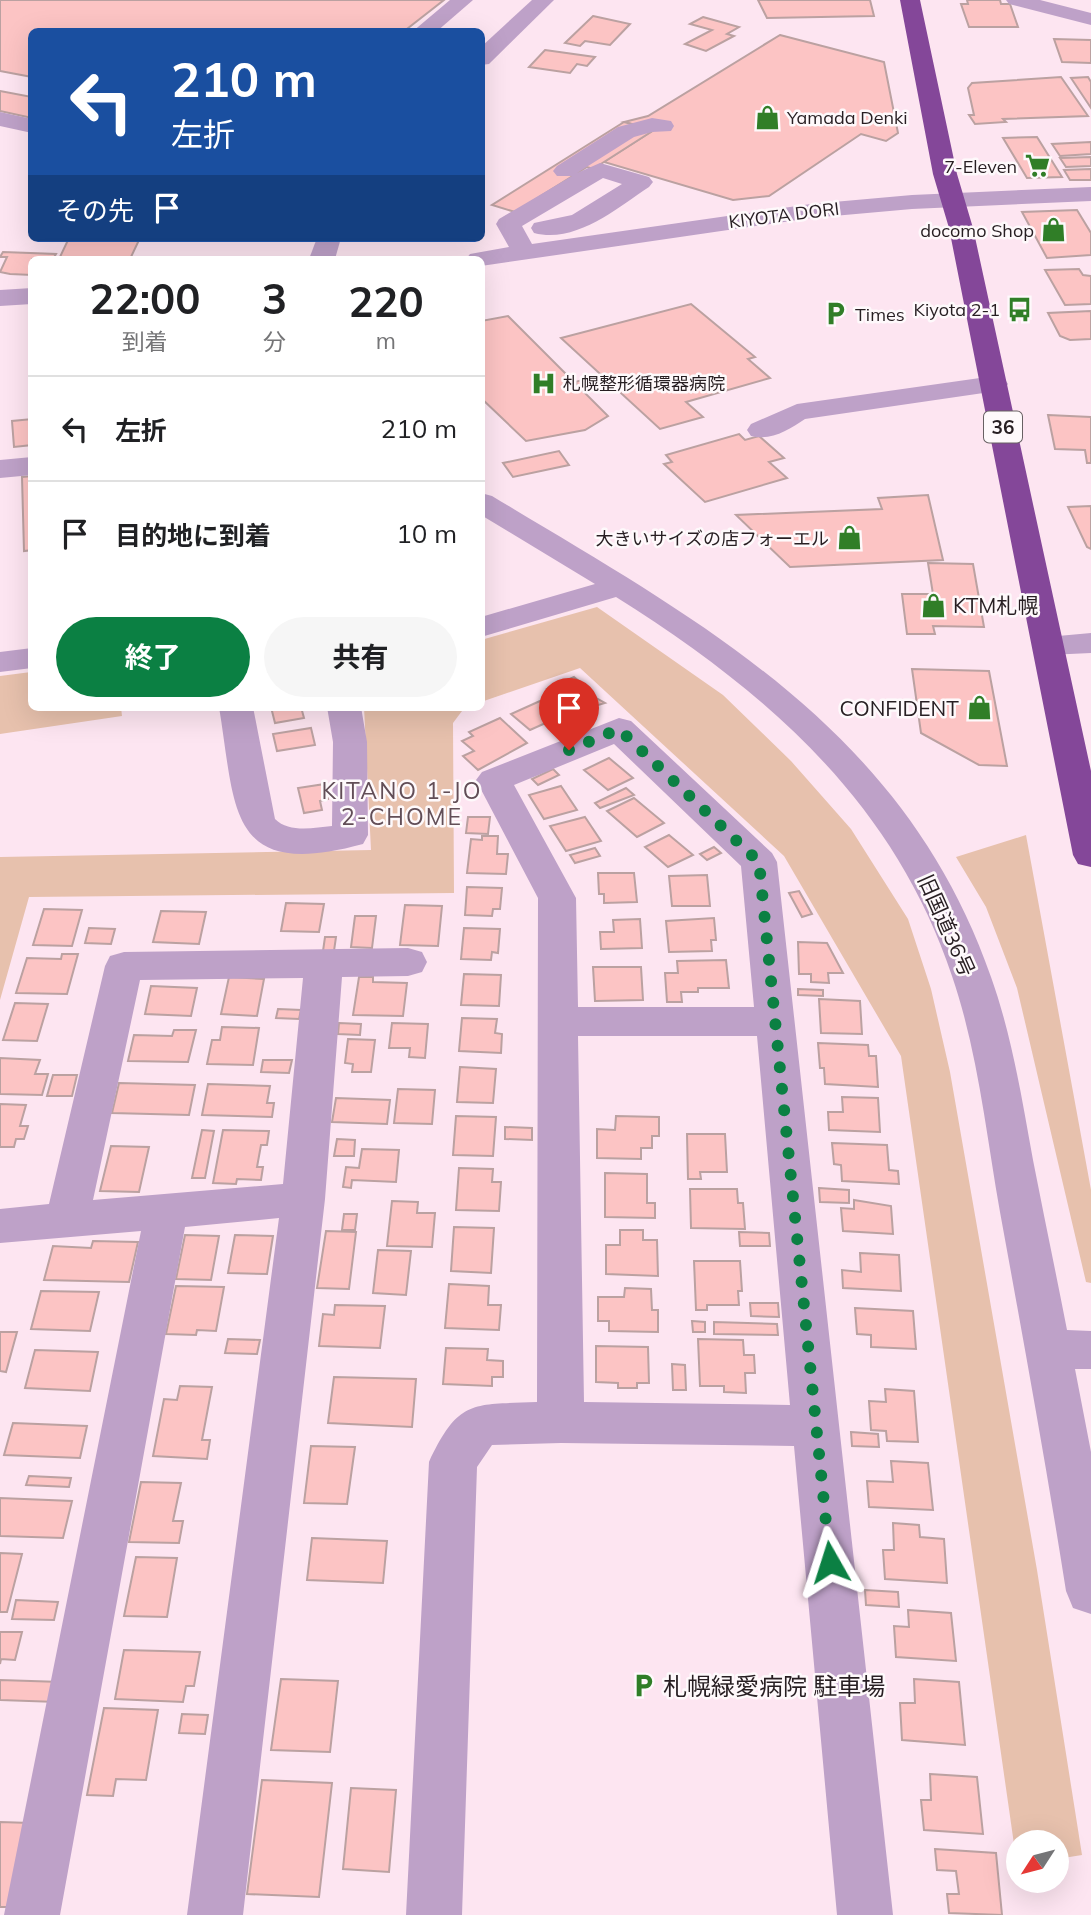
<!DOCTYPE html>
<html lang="ja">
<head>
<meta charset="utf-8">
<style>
	body { margin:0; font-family:Mulish,"Noto Sans JP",sans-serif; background:#f6f6f6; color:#202124; height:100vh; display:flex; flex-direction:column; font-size:26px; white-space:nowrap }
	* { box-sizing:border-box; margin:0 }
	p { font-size:23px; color:#757577 }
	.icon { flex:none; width:38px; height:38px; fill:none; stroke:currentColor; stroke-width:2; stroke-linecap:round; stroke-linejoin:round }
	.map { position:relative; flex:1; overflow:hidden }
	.side { position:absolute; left:28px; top:256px; width:457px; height:455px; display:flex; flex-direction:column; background:#fff; border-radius:10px; box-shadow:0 7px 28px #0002 }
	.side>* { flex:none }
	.banner { position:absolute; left:28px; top:28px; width:457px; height:214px; border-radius:10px; box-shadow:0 7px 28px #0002; background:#1a4fa0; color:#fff; overflow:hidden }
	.needle { width:46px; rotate:234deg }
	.fabs { position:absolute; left:1006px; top:1830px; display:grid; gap:14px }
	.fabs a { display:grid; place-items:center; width:63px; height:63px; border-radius:50%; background:#fff; box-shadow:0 7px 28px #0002; font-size:35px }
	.pin { position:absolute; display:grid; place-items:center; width:60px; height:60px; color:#fff; margin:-72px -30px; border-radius:50% 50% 50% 0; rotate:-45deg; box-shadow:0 0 7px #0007 }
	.pin .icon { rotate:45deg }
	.me { position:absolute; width:77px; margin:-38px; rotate:354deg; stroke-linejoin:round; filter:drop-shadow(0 0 5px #0008) }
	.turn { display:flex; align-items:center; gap:24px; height:147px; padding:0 28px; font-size:32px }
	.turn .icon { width:91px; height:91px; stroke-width:2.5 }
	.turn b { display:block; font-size:49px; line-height:60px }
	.then { display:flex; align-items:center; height:66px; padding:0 28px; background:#0003; gap:14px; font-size:26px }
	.eta { display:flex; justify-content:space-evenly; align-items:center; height:119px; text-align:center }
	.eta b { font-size:42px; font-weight:700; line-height:49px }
	.action { display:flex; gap:14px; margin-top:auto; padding:14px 28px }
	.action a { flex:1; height:80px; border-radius:42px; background:#0b8043; color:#fff; font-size:28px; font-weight:700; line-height:80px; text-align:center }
	.action a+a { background:#f6f6f6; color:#202124 }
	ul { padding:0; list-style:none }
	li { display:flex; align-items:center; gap:21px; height:105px; padding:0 28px; border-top:2px solid #e0e0e0 }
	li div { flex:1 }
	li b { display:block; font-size:26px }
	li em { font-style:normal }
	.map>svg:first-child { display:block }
	.green { fill:#e7c1ad }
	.building { fill:#fcc4c4; stroke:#bba1a1; stroke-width:2 }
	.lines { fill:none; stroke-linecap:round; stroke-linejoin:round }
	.minor { fill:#bea1c8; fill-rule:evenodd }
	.highway { fill:#844799; fill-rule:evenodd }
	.route { stroke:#0b8043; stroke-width:12; stroke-dasharray:0 21.6 }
	.labels { text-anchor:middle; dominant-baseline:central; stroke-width:5; stroke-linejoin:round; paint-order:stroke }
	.far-poi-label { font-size:18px; fill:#271e22; stroke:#fef9fb; text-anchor:end }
	.far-street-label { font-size:18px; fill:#271e22; stroke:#fef9fb }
	.shield { fill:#fef9fb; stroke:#686063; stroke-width:2 }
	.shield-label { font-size:19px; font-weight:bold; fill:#271e22 }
	.poi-label { font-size:21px; fill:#271e22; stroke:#fef9fb; text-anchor:start }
	.street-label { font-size:21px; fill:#271e22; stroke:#fef9fb }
	.neighbourhood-label { font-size:23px; letter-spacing:2px; fill:#624e57; stroke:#fef9fb }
	.near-poi-label { font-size:24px; fill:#271e22; stroke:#fef9fb; text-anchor:start }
</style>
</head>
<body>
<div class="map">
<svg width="1091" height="1915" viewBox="0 0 1091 1915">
	<rect width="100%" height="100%" fill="#fde5f1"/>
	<g class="green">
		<path d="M597 607 723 695 791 761 851 829 908 919 931 989 950 1072 1037 1570 1082 1855 1057 1859V1843H1018L1017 1865 901 1056 784 856 580 668 481 702V640Z"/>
		<path d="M31 672 32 707H121L122 716 0 734V676Z"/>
		<path d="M364 707H465L453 723 454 893 29 897 0 1000V857L371 850Z"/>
		<path d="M1026 835 1091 1190V1283L1086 1282 1017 988 986 907 956 857Z"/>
	</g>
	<g class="building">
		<path d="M0 0H444L403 32H32V77L0 71Z"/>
		<path d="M758 0H870L874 16 767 18Z"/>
		<path d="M967 0H1000L1001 4H1010L1018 27H969L961 4H968Z"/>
		<path d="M593 16 630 24 610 45 585 41 580 46 565 43Z"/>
		<path d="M703 17 739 27 727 34 734 36 706 51 685 44 712 30 690 24Z"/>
		<path d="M780 35 884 62 898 133 886 141 861 134 769 196 733 200 604 162 654 130 624 122 648 116Z"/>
		<path d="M1054 39 1091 40V63L1062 62Z"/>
		<path d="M545 50 595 57 587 66 577 64 570 73 529 67Z"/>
		<path d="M1061 77 1088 116 1003 119 1006 122 975 124 969 115H974L968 88 972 83Z"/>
		<path d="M1088 77 1091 82V108L1071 78Z"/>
		<path d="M0 91 32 97V118L0 111Z"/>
		<path d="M624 122 654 130 593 169 587 167 515 212 492 205Z"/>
		<path d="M1037 137 1062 177 1027 178 1003 138Z"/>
		<path d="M1091 142V154L1060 156 1052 144Z"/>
		<path d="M1091 157V166L1066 167 1060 158Z"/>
		<path d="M1091 169V180H1070L1064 170Z"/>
		<path d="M1077 210 1091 233V255L1047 258 1022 212Z"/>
		<path d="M69 238H140L130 259H59Z"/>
		<path d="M3 252 56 254 53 259H32V275L10 274 0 272 7 257H0Z"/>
		<path d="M1079 269 1083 275 1091 276V304L1065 305 1045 270Z"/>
		<path d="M691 304 755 357 748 359 770 378 686 402 703 417 660 429 561 338Z"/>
		<path d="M1091 311V339L1070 340 1060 336 1048 313Z"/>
		<path d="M508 316 608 416 585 430 526 441 481 398V321Z"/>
		<path d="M601 375 607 380 579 387 575 382Z"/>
		<path d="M1048 415 1091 417V463H1087L1085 450 1055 449Z"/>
		<path d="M32 419V445L14 447 12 421Z"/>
		<path d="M739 434 745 440 759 436 784 458 769 462 787 478 705 502 664 464 672 462 666 455Z"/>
		<path d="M559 451 569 465 513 477 503 463Z"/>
		<path d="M32 476V550L24 551 22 477Z"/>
		<path d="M928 495 943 560 790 567 736 515 882 509 878 498Z"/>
		<path d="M1091 506V549L1087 547 1068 507Z"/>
		<path d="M928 563 973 564 984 627 933 626 935 634H907L902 594H933Z"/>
		<path d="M912 669 989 671 1007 766 979 765 921 733Z"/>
		<path d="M574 677 585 686 580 689 605 703 578 711 569 703 564 705 547 689Z"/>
		<path d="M540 701 559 717 530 730 511 714Z"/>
		<path d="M271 707H301L304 718 275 723Z"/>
		<path d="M500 718 527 743 478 770 463 756 474 751 462 741 473 736 469 732Z"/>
		<path d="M311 728 315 745 277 751 273 734Z"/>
		<path d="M609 758 633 778 608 790 584 770Z"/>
		<path d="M553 769 559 775 538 785 532 779Z"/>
		<path d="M325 784 328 799 320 801 322 810 304 813 298 788Z"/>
		<path d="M561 786 577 810 544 819 529 795Z"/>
		<path d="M626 788 634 795 600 808 595 803Z"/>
		<path d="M634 798 664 823 637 837 607 811Z"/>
		<path d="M468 817H490L488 834 466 833Z"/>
		<path d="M585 817 601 841 566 851 550 826Z"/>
		<path d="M669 835 693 855 668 867 645 847Z"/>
		<path d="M482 836H498L497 854H508L506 874 467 873 471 839 482 840Z"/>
		<path d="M714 847 721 853 707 860 700 854Z"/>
		<path d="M595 848 600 856 575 863 570 855Z"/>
		<path d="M598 873H634L637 902 604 903V894H599Z"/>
		<path d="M707 875 710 906H672L669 876Z"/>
		<path d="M467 887 502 888 500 909H493L492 916 465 915Z"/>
		<path d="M799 891 812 914 802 917 789 893Z"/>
		<path d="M286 903 324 904 319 932 281 931Z"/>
		<path d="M405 905 442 906 438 946 400 945Z"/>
		<path d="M44 909 82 910 72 946 33 945Z"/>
		<path d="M161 911 206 912 199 944 153 942Z"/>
		<path d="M355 916H376L372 948 351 947Z"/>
		<path d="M714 918 716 940H711L712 951 669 952 666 921Z"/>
		<path d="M640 919 642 948 601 949 600 932H614L613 920Z"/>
		<path d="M89 928 115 929 111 944 85 943Z"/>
		<path d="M464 928 500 929 498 953 492 952 491 960 461 959Z"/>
		<path d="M325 937H336L334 951H323Z"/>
		<path d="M798 942 827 943 843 973H828L829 983 811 982V974H799Z"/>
		<path d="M62 954H78L67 994 16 993 27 958 61 959Z"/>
		<path d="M726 960 729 988H698V992H681L682 1002H667L665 973H678L677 961Z"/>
		<path d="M593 967H641L643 1000 595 1001Z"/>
		<path d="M464 974 501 975 499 1006 461 1005Z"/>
		<path d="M229 977 264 979 257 1016 221 1014Z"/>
		<path d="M359 977H373V982L407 983 403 1016 353 1015Z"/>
		<path d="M151 986 197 988 191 1016 145 1014Z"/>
		<path d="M798 989 823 990V996L798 995Z"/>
		<path d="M819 999 860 1001 862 1034 821 1033Z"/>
		<path d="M15 1003 48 1004 37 1041 3 1040Z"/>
		<path d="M278 1009 301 1010 299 1019 276 1018Z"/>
		<path d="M462 1018 497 1019 495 1033 502 1034 501 1053 459 1051Z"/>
		<path d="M339 1023 361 1024 360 1035 338 1034Z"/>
		<path d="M392 1023 428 1024 425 1058 409 1057 410 1048H389Z"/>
		<path d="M222 1027 259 1028 253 1065 207 1064 212 1040H220Z"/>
		<path d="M174 1030H196L188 1062 128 1061 134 1035 172 1036Z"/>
		<path d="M348 1039 375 1040 371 1072H352L353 1064 345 1063Z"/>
		<path d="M818 1043 868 1045 869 1056H876L878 1087 825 1084 824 1068H820Z"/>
		<path d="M0 1058 40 1060 35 1074H48L42 1095 0 1094Z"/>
		<path d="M263 1060H292L289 1073 261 1072Z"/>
		<path d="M460 1067 496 1069 493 1103 457 1102Z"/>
		<path d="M53 1075H77L72 1096H47Z"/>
		<path d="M119 1083 195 1085 189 1115 112 1113Z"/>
		<path d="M208 1084 270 1086 267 1103H274L272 1117 202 1115Z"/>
		<path d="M398 1089 435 1090 432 1124 394 1123Z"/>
		<path d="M842 1097 878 1098 880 1132 829 1130 828 1112H843Z"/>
		<path d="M336 1098 390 1100 387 1124 332 1122Z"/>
		<path d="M0 1104 26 1105 20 1126H28L24 1139H16L14 1147H0Z"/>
		<path d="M456 1116 496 1117 493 1156 453 1155Z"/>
		<path d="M616 1116 659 1117V1136H652V1148H641V1159L597 1158V1129L615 1130Z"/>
		<path d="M505 1127 532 1128V1140L505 1139Z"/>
		<path d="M202 1130 214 1131 205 1178H192Z"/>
		<path d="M223 1130 269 1131 267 1145H261L257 1167H263L261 1180 237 1179 236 1184 213 1183Z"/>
		<path d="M687 1134H725L727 1172H700L701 1179H688Z"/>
		<path d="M337 1139 355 1140 354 1156H334Z"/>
		<path d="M832 1143 887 1145 889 1170 898 1171 899 1184 842 1181 841 1165 834 1164Z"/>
		<path d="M111 1146 149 1147 139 1192 100 1191Z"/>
		<path d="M362 1149 399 1150 396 1182 352 1180 351 1188 343 1187 346 1167 359 1168Z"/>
		<path d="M459 1168 493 1169 492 1182H501L499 1211 456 1210Z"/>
		<path d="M605 1173 647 1174V1203H655V1218L605 1217Z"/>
		<path d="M819 1188 849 1190V1203L820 1202Z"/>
		<path d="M690 1189H737L738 1203H743L745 1229 691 1228Z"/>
		<path d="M854 1200 891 1206 893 1234 843 1231 841 1208 854 1209Z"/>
		<path d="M392 1201 418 1202 417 1213H435L432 1247 387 1246Z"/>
		<path d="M344 1214H357L355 1230H342Z"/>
		<path d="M454 1227 494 1228 491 1273 451 1271Z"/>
		<path d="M620 1230H643V1240H657L658 1276 606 1274V1245H620Z"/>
		<path d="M326 1231 356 1232 349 1289 317 1288Z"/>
		<path d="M739 1232 769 1233 770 1246H740Z"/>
		<path d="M185 1235 219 1236 211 1280 176 1279Z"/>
		<path d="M235 1235 273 1236 267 1274 228 1273Z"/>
		<path d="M93 1241 138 1242 129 1282 44 1280 53 1246 91 1248Z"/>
		<path d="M378 1250 411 1251 406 1295 373 1293Z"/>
		<path d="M860 1253 899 1255 901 1291 843 1288 842 1270 861 1272Z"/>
		<path d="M694 1261H740L742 1291H738L739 1305H707V1310H696Z"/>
		<path d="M449 1284 489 1286 488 1305H501L499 1330 445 1328Z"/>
		<path d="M176 1286 224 1287 216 1331 197 1330 196 1335 166 1334Z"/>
		<path d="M625 1288 651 1289 652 1310H658V1332L609 1331V1321H598V1297H624Z"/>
		<path d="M41 1291 99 1292 90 1331 31 1329Z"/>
		<path d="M750 1303H778L779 1317 751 1316Z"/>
		<path d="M335 1305 385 1306 380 1348 319 1346 323 1314 334 1315Z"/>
		<path d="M855 1308 913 1311 916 1349 871 1347V1335L857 1334Z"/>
		<path d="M692 1321 705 1322V1332H693Z"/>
		<path d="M714 1322 777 1324 778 1335 714 1334Z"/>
		<path d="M0 1332H17L6 1372 0 1371Z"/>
		<path d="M228 1339 260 1340 257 1354 225 1353Z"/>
		<path d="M698 1339 743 1340 744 1355H754L755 1373H745L746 1393 724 1392V1386H700Z"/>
		<path d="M596 1346 648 1347 649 1383H637V1388H618V1383L596 1382Z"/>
		<path d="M446 1348 488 1349 487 1360 503 1361V1377H492V1386L443 1384Z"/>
		<path d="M35 1350 98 1352 90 1391 25 1388Z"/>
		<path d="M672 1364 685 1365 686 1390H673Z"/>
		<path d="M334 1377 416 1379 412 1427 328 1423Z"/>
		<path d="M180 1386 212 1387 202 1440H210L207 1459 153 1456 164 1399 177 1400Z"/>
		<path d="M885 1389 914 1391 918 1442 887 1441 886 1431 871 1430 869 1401 886 1402Z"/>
		<path d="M13 1423 87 1426 80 1458 4 1455Z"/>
		<path d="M851 1432 878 1434 879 1447 852 1446Z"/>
		<path d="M311 1446 355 1447 347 1504 304 1503Z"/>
		<path d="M891 1461 928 1463 933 1510 869 1507 867 1481 893 1482Z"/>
		<path d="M29 1476 71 1478 69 1487 26 1485Z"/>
		<path d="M141 1482 181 1483 173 1521H183L179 1543 129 1542Z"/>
		<path d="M0 1498 72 1501 63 1538 0 1536Z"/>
		<path d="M893 1523 919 1525 920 1537 944 1539 947 1583 885 1579 883 1550H894Z"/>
		<path d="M312 1538 387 1541 383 1583 307 1580Z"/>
		<path d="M0 1553 22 1554 7 1612H0Z"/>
		<path d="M136 1557 177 1558 167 1617 124 1616Z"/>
		<path d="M865 1590 898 1592 899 1607 866 1605Z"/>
		<path d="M16 1600 58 1602 54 1620 12 1619Z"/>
		<path d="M908 1610 951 1613 956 1661 896 1657 894 1626 909 1627Z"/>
		<path d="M0 1632H22L15 1660 1 1659 0 1664Z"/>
		<path d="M124 1650 200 1652 194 1686H186L183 1702 115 1699Z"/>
		<path d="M281 1679 338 1681 330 1752 271 1750Z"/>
		<path d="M914 1679 959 1682 965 1745 902 1740 900 1703H915Z"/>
		<path d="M0 1680 61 1682 57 1702 0 1700Z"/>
		<path d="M104 1708 158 1710 146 1780 116 1779 113 1796 87 1795Z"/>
		<path d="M182 1714 208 1715 205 1734 179 1733Z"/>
		<path d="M930 1774 977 1777 983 1834 924 1830 921 1800H931Z"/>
		<path d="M262 1780 332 1783 319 1897 247 1894Z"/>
		<path d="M351 1788 396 1790 389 1872 343 1869Z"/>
		<path d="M0 1822 30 1823 12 1907H0Z"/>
		<path d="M935 1849 996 1853 1002 1915 949 1913 947 1894H959L956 1871 937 1870Z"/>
	</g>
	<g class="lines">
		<g class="minor">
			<path d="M450 0H473L436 32H412Z"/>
			<path d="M532 0H554L489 64 481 65V47Z"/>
			<path d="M1006 0H1040L1091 13V25L1009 4Z"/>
			<path d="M0 112 32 119V133L0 126Z"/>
			<path d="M652 118 671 121 674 126 671 131 652 132 634 137 577 173 600 163 649 177 653 182 649 187C617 208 576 244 534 233L531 228 534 223 572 215 622 184 603 178 522 226 532 244 811 204 912 195 1091 187V201L912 209 811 218 481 266V259H466L470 254 509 247 496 224 499 219 572 176H557L553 171 557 166 618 127Z"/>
			<path d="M317 238H341L335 259H309Z"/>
			<path d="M32 288V304L0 306V290Z"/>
			<path d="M994 376 1004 378 1008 384 1004 390 805 419C789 430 771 441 751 436L747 430 751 424 797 404Z"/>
			<path d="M32 457V475L0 478V460Z"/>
			<path d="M481 493 492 496C701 622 905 729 991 977 1012 1036 1022 1099 1033 1160 1044 1217 1056 1273 1067 1330L1091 1331V1369H1075L1091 1452V1614L1073 1608 1066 1591C1046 1464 1023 1338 1000 1212 986 1133 978 1052 952 976 894 802 767 692 616 597L481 637V617L595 584 481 515Z"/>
			<path d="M1091 633V653L1048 655 1036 652 1032 645 1036 638Z"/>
			<path d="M32 648V668L0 672V652Z"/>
			<path d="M219 707H253L275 819C289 833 313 828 332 826L333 742 327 707H361L367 742 368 835 363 844C227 881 236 810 219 707Z"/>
			<path d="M619 718 631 721 772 853 777 862 893 1915H837L794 1446 561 1443 492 1445 477 1467 462 1915H406L429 1462C459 1398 473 1405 537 1402L538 898 476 780 482 772ZM614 744 741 866 754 1007H578L576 898 514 785ZM578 1036H757L790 1405 584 1402Z"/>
			<path d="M408 948 422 952 427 962 422 972 408 976 342 977 325 1199 243 1915H187L279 1218 185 1227 60 1915H4L141 1231 0 1243V1209L49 1204 105 966 110 956 124 952ZM303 978 283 1184 93 1200 140 980Z"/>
		</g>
		<path class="highway" d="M900 0H920L957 174 973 228 1091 771V867L1078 864 1073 855 949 228 933 174Z"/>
	</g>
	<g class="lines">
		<path class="route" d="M569 750 619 729 759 862 830 1562"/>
	</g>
	<defs>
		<symbol id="shop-bare" viewBox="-9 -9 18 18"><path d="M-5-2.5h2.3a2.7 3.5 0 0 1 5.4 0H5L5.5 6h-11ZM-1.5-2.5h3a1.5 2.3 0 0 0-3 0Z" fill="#307e27" stroke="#fef9fb" stroke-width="2.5" paint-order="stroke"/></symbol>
		<symbol id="supermarket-bare" viewBox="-9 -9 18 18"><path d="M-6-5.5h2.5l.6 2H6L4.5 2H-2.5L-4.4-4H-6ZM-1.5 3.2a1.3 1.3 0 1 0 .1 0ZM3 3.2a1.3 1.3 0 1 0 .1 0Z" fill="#307e27" stroke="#fef9fb" stroke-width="2.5" paint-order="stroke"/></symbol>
		<symbol id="bus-bare" viewBox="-9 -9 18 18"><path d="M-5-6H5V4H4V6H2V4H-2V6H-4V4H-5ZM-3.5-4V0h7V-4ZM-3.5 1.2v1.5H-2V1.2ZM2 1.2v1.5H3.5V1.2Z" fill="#307e27" stroke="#fef9fb" stroke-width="2.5" paint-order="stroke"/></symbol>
		<symbol id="parking-bare" viewBox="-9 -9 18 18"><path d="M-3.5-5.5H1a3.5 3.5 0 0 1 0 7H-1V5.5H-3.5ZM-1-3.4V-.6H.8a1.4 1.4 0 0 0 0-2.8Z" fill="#307e27" stroke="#fef9fb" stroke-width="2.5" paint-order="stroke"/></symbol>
		<symbol id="hospital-bare" viewBox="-9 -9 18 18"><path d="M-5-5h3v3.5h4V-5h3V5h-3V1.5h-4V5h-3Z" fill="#307e27" stroke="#fef9fb" stroke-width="2.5" paint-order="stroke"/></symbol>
	</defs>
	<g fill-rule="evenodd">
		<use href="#shop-bare" x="750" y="100" width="35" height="35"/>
		<use href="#supermarket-bare" x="1020" y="148" width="35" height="35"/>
		<use href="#shop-bare" x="1036" y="212" width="35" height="35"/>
		<use href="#bus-bare" x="1002" y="292" width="35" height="35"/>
		<use href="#parking-bare" x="818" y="296" width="35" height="35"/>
		<use href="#hospital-bare" x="526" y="366" width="35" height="35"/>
		<use href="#shop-bare" x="832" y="520" width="35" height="35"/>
		<use href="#shop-bare" x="916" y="588" width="35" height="35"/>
		<use href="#shop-bare" x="962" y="690" width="35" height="35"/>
		<use href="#parking-bare" x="626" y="1668" width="35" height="35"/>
	</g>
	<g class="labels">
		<g class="far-poi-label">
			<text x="787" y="117" text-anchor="start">Yamada Denki</text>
			<text x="1017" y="166">7-Eleven</text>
			<text x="1034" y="230">docomo Shop</text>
			<text x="1000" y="309">Kiyota 2-1</text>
			<text x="855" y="314" text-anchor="start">Times</text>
			<text x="563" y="383" text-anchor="start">札幌整形循環器病院</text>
			<text x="829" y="538">大きいサイズの店フォーエル</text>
		</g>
		<g class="far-street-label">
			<text transform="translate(784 215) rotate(-7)">KIYOTA DORI</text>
		</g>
		<rect class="shield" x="984" y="411.5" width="38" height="31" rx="5"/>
		<g class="shield-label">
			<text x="1003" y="427">36</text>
		</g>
		<g class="poi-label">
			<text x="953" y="605">KTM札幌</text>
			<text x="959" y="708" text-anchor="end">CONFIDENT</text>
		</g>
		<g class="street-label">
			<text transform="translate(947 925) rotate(66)">旧国道36号</text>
		</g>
		<g class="neighbourhood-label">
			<text x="402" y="790">KITANO 1-JO<tspan x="402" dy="26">2-CHOME</tspan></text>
		</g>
		<g class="near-poi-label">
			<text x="663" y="1686">札幌緑愛病院 駐車場</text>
		</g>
	</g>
</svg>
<div class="fabs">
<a><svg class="needle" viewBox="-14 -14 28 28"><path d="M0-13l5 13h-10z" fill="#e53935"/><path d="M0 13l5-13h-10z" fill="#757577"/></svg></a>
</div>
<div class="pin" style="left:569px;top:750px;background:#d93025"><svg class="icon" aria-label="arrive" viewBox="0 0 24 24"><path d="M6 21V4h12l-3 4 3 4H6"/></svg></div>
<svg class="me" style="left:830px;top:1562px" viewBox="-20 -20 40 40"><path d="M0-17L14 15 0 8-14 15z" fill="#0b8043" stroke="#fff" stroke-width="4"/></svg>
<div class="banner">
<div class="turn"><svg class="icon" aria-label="left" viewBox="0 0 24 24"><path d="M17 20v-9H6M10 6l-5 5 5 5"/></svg><div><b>210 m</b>左折</div></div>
<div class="then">その先<svg class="icon" aria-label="arrive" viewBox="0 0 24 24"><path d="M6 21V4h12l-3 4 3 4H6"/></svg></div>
</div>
<section class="side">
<div class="eta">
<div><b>22:00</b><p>到着</p></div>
<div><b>3</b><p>分</p></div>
<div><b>220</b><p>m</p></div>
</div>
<ul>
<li><svg class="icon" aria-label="left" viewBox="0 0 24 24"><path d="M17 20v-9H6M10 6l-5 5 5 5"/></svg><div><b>左折</b></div><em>210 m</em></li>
<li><svg class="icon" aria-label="arrive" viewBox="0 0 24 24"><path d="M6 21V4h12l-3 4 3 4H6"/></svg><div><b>目的地に到着</b></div><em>10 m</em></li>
</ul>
<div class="action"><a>終了</a><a>共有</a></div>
</section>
</div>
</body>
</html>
